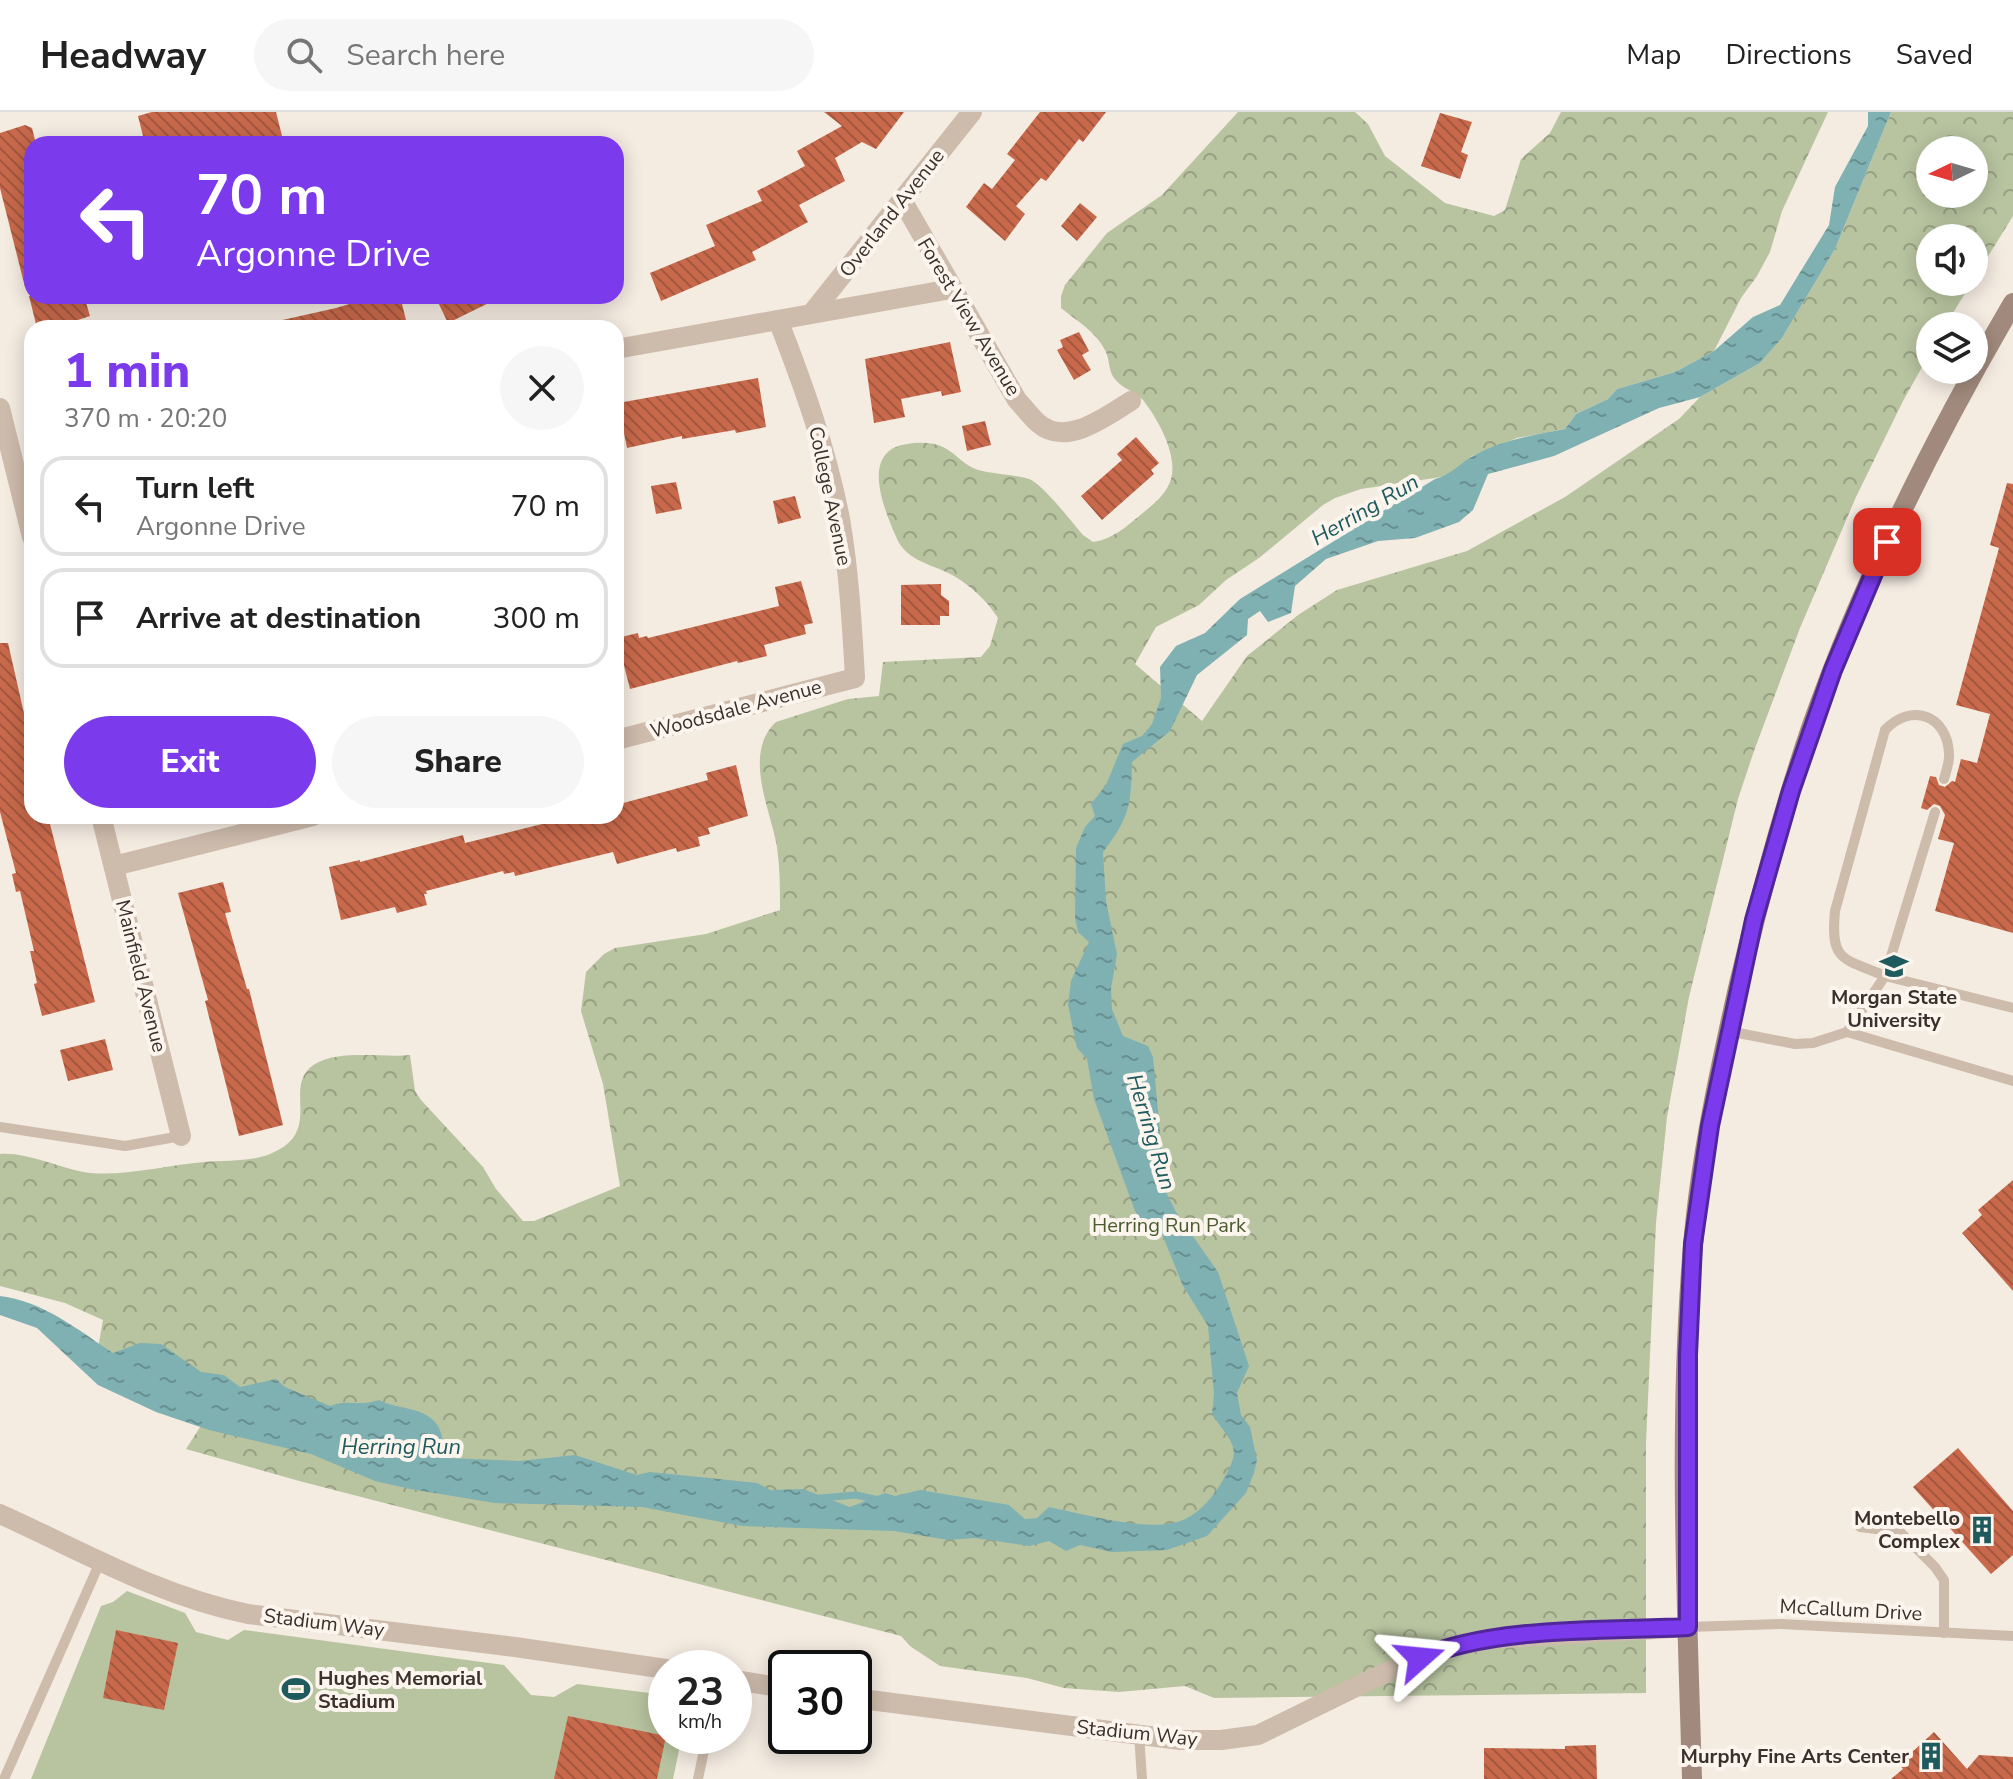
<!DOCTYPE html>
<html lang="en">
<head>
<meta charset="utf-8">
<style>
	body { margin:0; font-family:"Nunito Sans",sans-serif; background:#f6f6f6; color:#222; height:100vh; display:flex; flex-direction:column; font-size:30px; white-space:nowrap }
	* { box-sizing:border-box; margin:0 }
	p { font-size:26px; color:#767676 }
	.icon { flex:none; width:44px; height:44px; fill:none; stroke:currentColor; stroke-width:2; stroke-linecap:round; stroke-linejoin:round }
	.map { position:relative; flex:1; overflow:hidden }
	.sheet { position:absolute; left:24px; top:208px; width:600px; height:504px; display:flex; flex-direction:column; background:#fff; border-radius:24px; box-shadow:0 4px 20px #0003 }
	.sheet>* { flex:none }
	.guide { position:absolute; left:24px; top:24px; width:600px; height:168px; border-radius:24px; box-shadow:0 4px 20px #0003; background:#7c3aed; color:#fff; overflow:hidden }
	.needle { width:52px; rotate:265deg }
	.buttons { position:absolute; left:1916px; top:24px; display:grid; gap:16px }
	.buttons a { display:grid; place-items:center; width:72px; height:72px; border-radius:50%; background:#fff; box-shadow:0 4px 20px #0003; font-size:40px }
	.speed { position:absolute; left:648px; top:1538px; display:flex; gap:16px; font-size:40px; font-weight:700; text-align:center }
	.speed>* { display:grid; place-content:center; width:104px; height:104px; border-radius:50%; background:#fff; box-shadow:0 4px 20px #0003; line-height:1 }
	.speed small { font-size:20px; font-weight:400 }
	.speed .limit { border:4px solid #111; border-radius:12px; background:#fff; color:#111 }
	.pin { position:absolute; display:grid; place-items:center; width:68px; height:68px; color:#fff; margin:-34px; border-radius:16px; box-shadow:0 4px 12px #0006 }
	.me { position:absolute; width:88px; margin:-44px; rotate:72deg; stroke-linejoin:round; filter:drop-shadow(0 0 6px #0008) }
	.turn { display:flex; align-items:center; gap:28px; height:168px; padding:0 40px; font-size:36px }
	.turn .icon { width:104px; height:104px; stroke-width:2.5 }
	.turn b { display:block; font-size:56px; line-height:68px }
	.round { display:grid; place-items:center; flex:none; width:84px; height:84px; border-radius:42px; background:#f6f6f6 }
	.summary { display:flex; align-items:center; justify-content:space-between; height:136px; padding:0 40px }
	h1 { font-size:48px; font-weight:800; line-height:60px; color:#7c3aed }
	.cta { display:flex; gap:16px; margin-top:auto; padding:16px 40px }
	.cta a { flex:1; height:92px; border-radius:48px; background:#7c3aed; color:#fff; font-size:32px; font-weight:800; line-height:92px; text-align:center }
	.cta a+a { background:#f6f6f6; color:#222 }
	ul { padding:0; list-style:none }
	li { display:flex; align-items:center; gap:24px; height:100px; margin:0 16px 12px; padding:0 24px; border:4px solid #e0e0e0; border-radius:24px }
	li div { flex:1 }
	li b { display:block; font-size:30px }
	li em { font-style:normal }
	header { display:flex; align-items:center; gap:48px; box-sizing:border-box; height:112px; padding:0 40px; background:#fff; border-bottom:2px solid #e0e0e0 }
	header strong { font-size:38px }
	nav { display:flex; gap:44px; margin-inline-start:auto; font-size:28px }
	.search { width:560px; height:72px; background:#f6f6f6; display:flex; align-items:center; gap:20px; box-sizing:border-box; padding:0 28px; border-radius:44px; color:#767676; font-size:30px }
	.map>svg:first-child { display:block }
	.forest { fill:url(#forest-crowns); fill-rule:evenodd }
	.pitch { fill:#b8c4a0 }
	.water { fill:url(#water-ripples) }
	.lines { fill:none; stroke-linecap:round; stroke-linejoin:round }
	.stream { stroke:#7fb0b2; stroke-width:7 }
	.building { fill:url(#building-back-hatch) }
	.lane { stroke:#cdbbac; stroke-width:10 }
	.street { stroke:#cdbbac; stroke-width:20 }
	.secondary { stroke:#a18a7d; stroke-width:20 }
	.route-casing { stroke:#51269a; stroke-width:20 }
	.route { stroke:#7c3aed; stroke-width:14 }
	.labels { text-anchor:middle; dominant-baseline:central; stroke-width:8; stroke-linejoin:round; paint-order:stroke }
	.street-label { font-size:20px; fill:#3b302b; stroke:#fbf5ee }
	.poi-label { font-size:20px; font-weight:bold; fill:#3b302b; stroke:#fbf5ee; text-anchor:end }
	.park-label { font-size:20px; fill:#4a5a2e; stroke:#fbf5ee }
	.water-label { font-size:22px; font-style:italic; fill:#1f5a5e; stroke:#fbf5ee }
</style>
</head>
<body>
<header>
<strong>Headway</strong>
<div class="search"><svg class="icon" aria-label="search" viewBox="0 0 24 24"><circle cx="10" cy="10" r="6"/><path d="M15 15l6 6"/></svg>Search here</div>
<nav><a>Map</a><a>Directions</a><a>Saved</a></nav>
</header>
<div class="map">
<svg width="2013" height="1667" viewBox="0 0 2013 1667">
	<defs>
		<pattern id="forest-crowns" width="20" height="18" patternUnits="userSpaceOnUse" patternTransform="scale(2)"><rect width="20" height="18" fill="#b8c4a0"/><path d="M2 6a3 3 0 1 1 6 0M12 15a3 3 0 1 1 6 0" fill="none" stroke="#97a083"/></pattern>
		<pattern id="water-ripples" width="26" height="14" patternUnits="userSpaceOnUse" patternTransform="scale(2)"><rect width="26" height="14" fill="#7fb0b2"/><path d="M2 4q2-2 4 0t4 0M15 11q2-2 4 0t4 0" fill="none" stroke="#699091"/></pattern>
		<pattern id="building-back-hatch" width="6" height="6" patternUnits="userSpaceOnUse" patternTransform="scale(2)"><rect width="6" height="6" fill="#c8694b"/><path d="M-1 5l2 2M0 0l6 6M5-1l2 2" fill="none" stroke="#a4573f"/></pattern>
	</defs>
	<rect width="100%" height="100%" fill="#f4ebe1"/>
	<path class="forest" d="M1238 0H1355L1368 12 1385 44 1445 91 1494 104 1505 98 1521 47 1550 21 1561 0H1828L1782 99 1770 140 1757 164 1741 186 1714 239 1675 260 1617 277 1608 287 1576 302 1565 317 1517 326 1472 344 1448 364 1361 377 1335 386 1323 393 1259 446 1226 468 1199 493 1156 515 1135 552 1202 609 1247 544 1298 503 1337 478 1467 439 1565 385 1679 307 1700 285 1760 251 1782 226 1835 137 1891 0H2013V104L1974 167V126H1930V170H1972L1945 214H1930V241L1903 289 1856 385 1800 516 1754 639 1738 687 1689 885 1667 1005 1656 1111 1646 1331V1581L1214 1586 1185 1574 1119 1580 1064 1576 1027 1566 940 1554 910 1534 901 1524 303 1370 186 1337 209 1301 95 1253 103 1208 65 1191 0 1174V1042C27 1040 56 1055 83 1060 118 1066 168 1053 204 1050 225 1048 250 1050 270 1042 326 1020 280 974 315 952 340 937 383 946 410 943L415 979 421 988 483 1055 496 1077 523 1109H534L620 1074 603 972 581 899 586 860 604 842 615 836 706 822 780 798C780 777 780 756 777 735 771 698 742 642 776 610L848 587 879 584 883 550 981 545 990 534 998 506C988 490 971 474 954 464 935 453 909 450 898 429 885 400 858 339 907 332 918 330 933 330 943 335 954 340 962 351 973 356 989 363 1022 362 1033 369 1047 378 1071 409 1083 423L1093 430C1114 427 1128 413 1144 400 1155 391 1167 381 1171 367 1178 343 1158 307 1143 288 1135 279 1122 277 1114 266 1108 258 1110 247 1105 238 1095 219 1077 209 1061 196V184L1065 173 1107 121 1162 83ZM1930 38H1974V82H1930Z"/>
	<path class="pitch" d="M127 1479 185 1501 196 1520 228 1528 244 1518 504 1553 531 1583 554 1585 577 1572 666 1583V1624H682L673 1667H31L101 1494 113 1490Z"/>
	<path class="water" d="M1868 0H1891L1835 137 1782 226 1760 251 1700 285 1659 296 1554 344 1488 362 1473 398 1459 410 1415 426 1378 429 1326 447 1295 474 1291 501 1268 510 1260 499 1248 507 1247 523 1197 563 1170 619 1132 650C1131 693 1130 705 1103 740L1106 789 1117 842 1111 877 1112 897 1123 924 1148 934 1153 945 1163 1052 1161 1070 1176 1100 1218 1160 1249 1254 1237 1281 1241 1303 1250 1315 1257 1348 1254 1361 1246 1381 1207 1424 1167 1438 1112 1440 1080 1433 1066 1439 1049 1429 1029 1434 975 1426 948 1428 894 1419 742 1414 642 1395 495 1391 410 1377 375 1369 311 1342 209 1318 156 1300 98 1273 37 1216 0 1203V1184C43 1189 78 1218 113 1241L140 1231 161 1232 201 1260 224 1263 240 1275 276 1267 285 1275 330 1294C350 1287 358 1295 379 1288 398 1298 425 1294 438 1314 443 1323 444 1337 447 1346L520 1349 575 1343 637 1363 650 1360 757 1371 771 1378 803 1377 850 1395 885 1381 895 1384 920 1378 1009 1393 1025 1407 1037 1406 1049 1395C1084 1402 1139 1418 1173 1411 1194 1407 1210 1389 1220 1373 1243 1335 1235 1336 1212 1302L1214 1282 1208 1214 1183 1174 1160 1117 1140 1107 1135 1099 1094 987 1087 947 1077 936 1068 893 1071 869 1089 830 1078 820 1075 806 1076 736 1085 715 1095 704 1091 692 1106 673 1123 632 1142 624 1152 612 1161 586 1160 555 1176 534 1205 521 1240 487 1435 367C1451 363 1459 352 1473 344 1501 328 1533 323 1565 317L1576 302 1608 287 1617 277 1675 260 1714 239 1753 205 1780 193 1829 113 1835 75 1868 14Z"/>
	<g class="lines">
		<path class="stream" d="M820 1386 856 1383 879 1388"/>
	</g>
	<g class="building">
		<path d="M152 0H276L283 28 261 32 259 24 226 32H145L138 4Z"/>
		<path d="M824 0H904L876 37 862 30 835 46 845 69 799 93 808 110 752 140 756 148 661 189 650 161 715 134 706 113 762 89 757 79 805 54 797 39 842 14Z"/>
		<path d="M1040 0H1106L1083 30 1079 27 1046 69 1041 66 1016 94 1025 102 1005 129 966 95 984 71 992 77 1015 48 1007 42Z"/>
		<path d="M1440 1 1472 10 1461 40 1468 43 1460 67 1421 54Z"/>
		<path d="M25 13 32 16 36 32H32V174L25 175 0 76V21Z"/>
		<path d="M1080 91 1097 105 1077 129 1061 114Z"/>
		<path d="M29 184H84L90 204 63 213 64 216H37Z"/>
		<path d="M376 184H400L408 216H279L278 209 336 196Z"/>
		<path d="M435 184H503L448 211Z"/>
		<path d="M1079 220 1089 239 1082 243 1091 258 1074 268 1057 238 1063 235 1060 228Z"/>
		<path d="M950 230 961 280 942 284 941 279 901 287 905 305 874 311 865 247Z"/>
		<path d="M758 266 766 315 736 321 735 318 682 327V324L627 336 618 291Z"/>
		<path d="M985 309 991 333 967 339 962 314Z"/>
		<path d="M1136 325 1159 351 1151 358 1154 362 1102 408 1081 384 1122 348 1117 342Z"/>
		<path d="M676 370 682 397 656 402 651 374Z"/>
		<path d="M2007 371 2013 372V821L1935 799 1954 731 1938 727 1945 703 1940 694 1934 692 1927 698 1921 696 1930 664 1936 665 1939 673 1945 675 1952 669 1955 670 1961 647 1977 651 1990 602 1956 593 1999 436 1990 433Z"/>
		<path d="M795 384 801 406 778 412 773 389Z"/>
		<path d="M801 469 813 511 804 513 806 522 764 533 767 544 738 551 737 549 630 577 617 526 638 521 639 526 647 524 648 526 779 494 775 475Z"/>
		<path d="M941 472V483L949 489V504H940V513H901V473Z"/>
		<path d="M0 531H8L28 619 32 656 27 658 32 678V704H48L95 890 42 904 34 872 37 871 30 839H34L20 779 16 780 12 762 16 761 0 700Z"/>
		<path d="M736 653 748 704 708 716 710 722 698 725 700 734 677 740 676 736 617 752 613 740 515 764 514 760 504 762 503 759 426 779 427 782H424L427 793 397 801 395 795 341 808 329 755 360 748V750L463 723 465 731 546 711 544 704H616V693L708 668 706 661Z"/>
		<path d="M223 770 231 800 225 801 247 877H249L283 1013 239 1024 205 889 208 888 178 781Z"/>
		<path d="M105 927 113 958 68 969 60 938Z"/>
		<path d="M2013 1068V1179L1962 1121 1982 1103 1978 1098Z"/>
		<path d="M1958 1336 2013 1399V1443L1991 1462 1913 1375Z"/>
		<path d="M116 1518 178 1531 164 1598 103 1586Z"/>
		<path d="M568 1604 666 1624 657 1667H554Z"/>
		<path d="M1934 1620 1967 1657 1979 1643 2013 1645V1667H1891L1903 1657 1899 1652Z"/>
		<path d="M1596 1633 1597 1667H1484V1636L1565 1637V1634Z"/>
	</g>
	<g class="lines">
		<g class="lane">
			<path d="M1935 700 1885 864C1843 846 1830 850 1835 799L1885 618C1911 590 1947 603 1949 641 1950 650 1946 659 1944 667"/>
			<path d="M1728 919 1795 932 1813 931 1847 920 2013 969"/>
			<path d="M1847 920 1885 864 2013 896"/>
			<path d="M0 1015 125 1034 181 1024"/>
			<path d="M1860 1415 1900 1420 1935 1455 1944 1468V1521"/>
			<path d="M1688 1515 1781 1512 2013 1524"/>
			<path d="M1139 1622 1142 1667"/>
			<path d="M4 1667 100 1450"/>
			<path d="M698 1667 707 1624"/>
		</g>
		<g class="street">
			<path d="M902 88 1017 288C1024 295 1031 305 1038 311 1066 336 1106 304 1131 289"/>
			<path d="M812 201 972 0"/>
			<path d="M616 237 951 177"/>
			<path d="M0 296 32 425"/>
			<path d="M616 628 855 566C852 513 849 459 840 407 827 339 803 272 778 208"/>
			<path d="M101 704 181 1024"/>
			<path d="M114 754 313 704"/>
			<path d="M0 1402C82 1439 159 1484 248 1502L515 1535 666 1557"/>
			<path d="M734 1568 786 1576"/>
			<path d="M854 1586 1180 1628H1221L1258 1623 1372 1567 1439 1538 1489 1527 1688 1515"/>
		</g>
		<path class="secondary" d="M1692 1667C1687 1490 1678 1311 1693 1134 1700 1048 1719 961 1738 876 1759 788 1782 701 1811 616 1863 468 1934 326 2013 191"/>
	</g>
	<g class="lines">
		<defs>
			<path id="route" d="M1420 1546C1494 1514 1607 1519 1688 1515V1243L1693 1132 1710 1014 1754 808 1791 679 1833 558 1887 430"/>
		</defs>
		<use href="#route" class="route-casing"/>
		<use href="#route" class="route"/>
	</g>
	<defs>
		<symbol id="university-bare" viewBox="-9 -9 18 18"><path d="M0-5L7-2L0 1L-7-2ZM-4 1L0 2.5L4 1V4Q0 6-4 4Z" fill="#1f5a5e" stroke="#fbf5ee" stroke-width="2.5" paint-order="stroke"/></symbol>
		<symbol id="building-bare" viewBox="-9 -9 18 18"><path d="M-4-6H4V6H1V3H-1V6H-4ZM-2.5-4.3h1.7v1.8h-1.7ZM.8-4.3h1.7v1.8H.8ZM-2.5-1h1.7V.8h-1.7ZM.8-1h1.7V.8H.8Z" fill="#1f5a5e" stroke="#fbf5ee" stroke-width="2.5" paint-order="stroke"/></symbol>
		<symbol id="stadium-bare" viewBox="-9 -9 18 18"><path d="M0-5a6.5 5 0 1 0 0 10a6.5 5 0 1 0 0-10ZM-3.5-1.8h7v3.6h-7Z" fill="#1f5a5e" stroke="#fbf5ee" stroke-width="2.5" paint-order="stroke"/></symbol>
	</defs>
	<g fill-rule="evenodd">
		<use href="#university-bare" x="1874" y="834" width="40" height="40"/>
		<use href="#building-bare" x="1962" y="1398" width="40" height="40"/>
		<use href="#stadium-bare" x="276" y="1557" width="40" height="40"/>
		<use href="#building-bare" x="1911" y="1624" width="40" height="40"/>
	</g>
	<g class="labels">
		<g class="street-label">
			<text transform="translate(892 101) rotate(-52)">Overland Avenue</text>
			<text transform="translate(969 205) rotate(59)">Forest View Avenue</text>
			<text transform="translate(830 384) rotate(78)">College Avenue</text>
			<text transform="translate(736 597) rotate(-15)">Woodsdale Avenue</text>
			<text transform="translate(141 864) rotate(76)">Mainfield Avenue</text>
			<text transform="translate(1851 1498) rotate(3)">McCallum Drive</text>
			<text transform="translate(324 1511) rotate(7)">Stadium Way</text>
			<text transform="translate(1137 1621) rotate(6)">Stadium Way</text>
		</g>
		<g class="poi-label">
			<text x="1894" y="885" text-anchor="middle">Morgan State<tspan x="1894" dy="23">University</tspan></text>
			<text x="1960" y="1406">Montebello<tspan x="1960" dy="23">Complex</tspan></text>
			<text x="318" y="1566" text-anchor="start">Hughes Memorial<tspan x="318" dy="23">Stadium</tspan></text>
			<text x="1909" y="1644">Murphy Fine Arts Center</text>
		</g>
		<g class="park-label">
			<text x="1169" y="1113">Herring Run Park</text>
		</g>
		<g class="water-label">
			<text transform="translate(1365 398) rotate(-30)">Herring Run</text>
			<text transform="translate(1151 1020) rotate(73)">Herring Run</text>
			<text x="401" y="1335">Herring Run</text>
		</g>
	</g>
</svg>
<div class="buttons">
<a><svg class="needle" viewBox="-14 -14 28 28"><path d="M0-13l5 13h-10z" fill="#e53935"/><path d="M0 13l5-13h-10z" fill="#767676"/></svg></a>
<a><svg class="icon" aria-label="sound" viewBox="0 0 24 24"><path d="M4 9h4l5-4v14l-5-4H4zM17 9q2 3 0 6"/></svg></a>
<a><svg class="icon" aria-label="layers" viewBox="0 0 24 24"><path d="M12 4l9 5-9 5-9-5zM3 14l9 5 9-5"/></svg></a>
</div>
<div class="speed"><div>23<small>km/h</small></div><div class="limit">30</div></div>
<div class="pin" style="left:1887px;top:430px;background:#d93025"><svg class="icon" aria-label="arrive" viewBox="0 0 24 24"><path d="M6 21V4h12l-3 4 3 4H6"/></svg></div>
<svg class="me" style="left:1420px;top:1546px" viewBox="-20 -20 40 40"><path d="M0-17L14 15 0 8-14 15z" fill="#7c3aed" stroke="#fff" stroke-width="4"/></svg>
<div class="guide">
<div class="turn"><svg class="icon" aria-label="left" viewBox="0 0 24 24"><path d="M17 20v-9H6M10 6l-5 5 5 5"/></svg><div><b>70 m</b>Argonne Drive</div></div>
</div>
<section class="sheet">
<div class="summary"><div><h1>1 min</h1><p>370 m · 20:20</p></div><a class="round"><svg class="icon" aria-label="close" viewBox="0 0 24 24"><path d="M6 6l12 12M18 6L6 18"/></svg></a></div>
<ul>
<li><svg class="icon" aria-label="left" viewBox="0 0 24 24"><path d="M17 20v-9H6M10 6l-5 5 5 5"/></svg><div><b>Turn left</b><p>Argonne Drive</p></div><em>70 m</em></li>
<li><svg class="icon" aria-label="arrive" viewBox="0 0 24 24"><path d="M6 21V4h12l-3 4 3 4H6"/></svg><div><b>Arrive at destination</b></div><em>300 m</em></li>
</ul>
<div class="cta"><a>Exit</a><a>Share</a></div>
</section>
</div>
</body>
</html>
